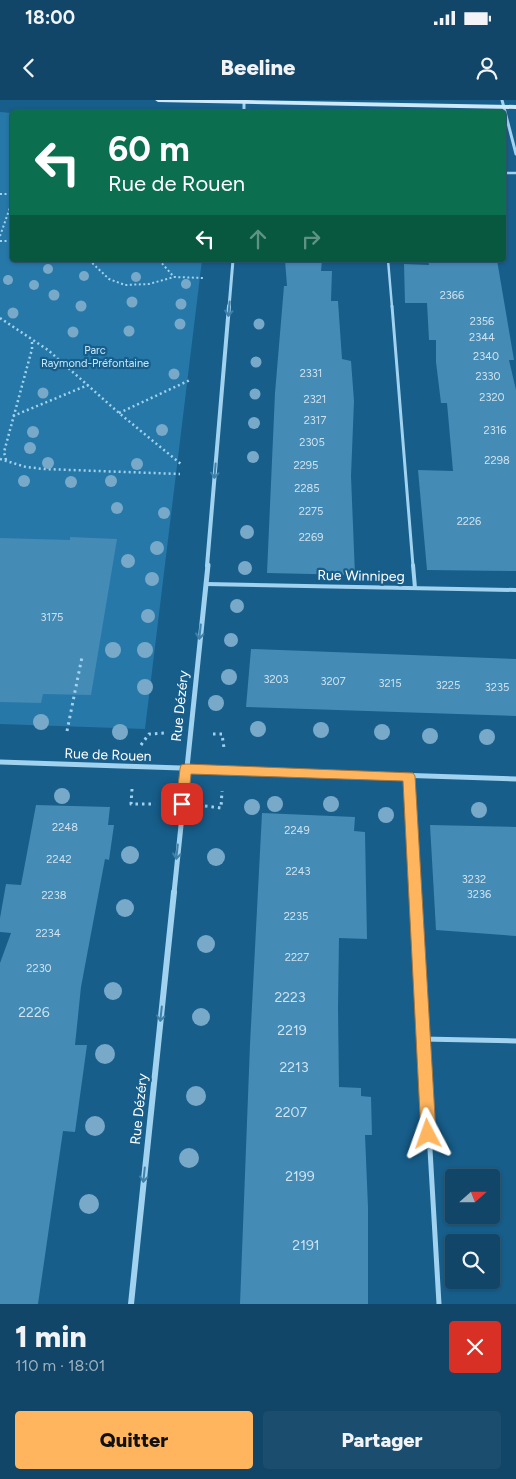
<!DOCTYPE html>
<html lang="fr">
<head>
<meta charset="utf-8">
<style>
	body { margin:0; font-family:Figtree,sans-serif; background:#1a4d6e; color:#f1f3f6; height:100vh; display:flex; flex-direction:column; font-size:19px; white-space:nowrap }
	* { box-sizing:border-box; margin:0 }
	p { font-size:16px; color:#9cb1c0 }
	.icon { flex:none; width:28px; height:28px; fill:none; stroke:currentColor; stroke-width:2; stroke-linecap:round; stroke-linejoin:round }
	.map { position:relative; height:1204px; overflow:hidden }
	.details { display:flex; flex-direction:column; background:#114668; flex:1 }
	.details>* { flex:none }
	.guide { position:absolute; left:10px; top:10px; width:496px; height:152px; border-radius:5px; box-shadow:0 1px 4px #0004,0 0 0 1px #305e7c; background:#0b6e4f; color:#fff; overflow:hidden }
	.needle { width:32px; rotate:69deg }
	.buttons { position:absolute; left:445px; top:1069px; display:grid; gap:10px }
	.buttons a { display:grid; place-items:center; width:55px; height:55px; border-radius:5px; background:#114668; box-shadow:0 1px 4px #0004,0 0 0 1px #305e7c; font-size:25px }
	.pin { position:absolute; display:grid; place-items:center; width:42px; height:42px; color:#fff; margin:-21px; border-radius:10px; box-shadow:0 2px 8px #0006 }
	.me { position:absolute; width:55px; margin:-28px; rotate:356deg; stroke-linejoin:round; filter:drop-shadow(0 0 4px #0008) }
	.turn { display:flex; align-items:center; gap:18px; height:105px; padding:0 15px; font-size:22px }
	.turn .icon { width:65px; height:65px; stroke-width:2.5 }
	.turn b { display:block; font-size:35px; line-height:42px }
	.lanes { display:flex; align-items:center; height:48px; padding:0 15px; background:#0003; justify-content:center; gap:25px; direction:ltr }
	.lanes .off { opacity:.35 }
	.round { display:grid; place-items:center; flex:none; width:52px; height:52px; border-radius:5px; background:#1a4d6e }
	.overview { display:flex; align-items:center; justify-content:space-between; height:85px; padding:0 15px }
	h1 { font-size:30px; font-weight:800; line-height:38px }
	.primary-button { display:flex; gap:10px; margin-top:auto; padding:10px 15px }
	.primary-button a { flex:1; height:58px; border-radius:5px; background:#ffb55e; color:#111; font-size:20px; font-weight:800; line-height:58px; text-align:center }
	.primary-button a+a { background:#1a4d6e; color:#f1f3f6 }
	.status { display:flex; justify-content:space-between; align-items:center; height:35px; padding:0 25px; background:#114668; direction:ltr }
	.status svg { height:14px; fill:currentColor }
	header { display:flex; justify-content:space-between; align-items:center; height:65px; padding:0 15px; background:#114668; font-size:22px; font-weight:800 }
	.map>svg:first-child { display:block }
	.green { fill:#2678a8 }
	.building { fill:#448bb6 }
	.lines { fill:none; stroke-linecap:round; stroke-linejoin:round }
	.path-far2 { stroke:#a1d2ef; stroke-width:2; stroke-dasharray:2 2.5; stroke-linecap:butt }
	.path-far1 { stroke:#a1d2ef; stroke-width:2.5; stroke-dasharray:2 3; stroke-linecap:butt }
	.path { stroke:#a1d2ef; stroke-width:3; stroke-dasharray:2.5 4; stroke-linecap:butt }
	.lane-far3 { stroke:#a1d2ef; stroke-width:2.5 }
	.lane-far2 { stroke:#a1d2ef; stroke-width:3 }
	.lane-far1 { stroke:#a1d2ef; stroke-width:4 }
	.lane { stroke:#a1d2ef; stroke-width:5 }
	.street-far3 { stroke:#a1d2ef; stroke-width:3 }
	.street-far2 { stroke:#a1d2ef; stroke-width:4 }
	.street-far1 { stroke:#a1d2ef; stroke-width:5 }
	.street { stroke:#a1d2ef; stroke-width:6 }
	.secondary { fill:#cee9fa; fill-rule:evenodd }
	.tree { fill:#78a9c9 }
	.oneway { stroke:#4081a9 }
	.route { fill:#ffb55e; stroke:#a6763d }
	.labels { text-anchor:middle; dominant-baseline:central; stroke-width:4.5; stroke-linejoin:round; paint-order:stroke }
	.number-label { font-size:11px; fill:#d0e2ed }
	.far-park-label { font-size:11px; fill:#c7e7fb; stroke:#175e8b }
	.street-label { font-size:14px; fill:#fff; stroke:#175e8b }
	.near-number-label { font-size:14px; fill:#d0e2ed }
</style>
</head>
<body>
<div class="status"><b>18:00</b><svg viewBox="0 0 49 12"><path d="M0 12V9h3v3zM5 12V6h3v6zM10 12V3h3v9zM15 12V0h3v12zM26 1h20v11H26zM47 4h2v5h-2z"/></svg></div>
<header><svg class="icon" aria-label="back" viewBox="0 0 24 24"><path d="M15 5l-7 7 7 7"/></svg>Beeline<svg class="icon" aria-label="person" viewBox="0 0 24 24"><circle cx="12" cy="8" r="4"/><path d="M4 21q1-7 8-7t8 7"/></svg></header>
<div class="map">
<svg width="516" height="1204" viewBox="0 0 516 1204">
	<rect width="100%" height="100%" fill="#175e8b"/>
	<path class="green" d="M0 12 12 13V160H202L145 629 0 624Z"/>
	<g class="building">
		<path d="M285 160H322L321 171H332L331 201H338L342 259 351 261 354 301 351 376 355 475 267 473 275 293 284 186H287Z"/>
		<path d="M450 160H497L514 260H509L516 290V471L427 470 418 370 453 371 447 303H441L436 262V240H429L427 203H405L404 164 429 165 428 161 451 162Z"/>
		<path d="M70 437 117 439 91 595 43 594 41 603 0 602V438L70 440Z"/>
		<path d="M251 549 516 559V616L246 607Z"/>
		<path d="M36 705 110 707 108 725H114L109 760 105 759 81 887 75 945H87L75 1032 63 1031 38 1204H0V863L11 833 0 832V818L6 784 21 785Z"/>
		<path d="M262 713 355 717 354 731 365 732 367 839 339 838 338 908 339 987 361 988V996L371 997 372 1035H365L368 1107V1204H240L250 944Z"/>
		<path d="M430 725 516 727V836L436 830Z"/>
	</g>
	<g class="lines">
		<g class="path-far2">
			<path d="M0 94H12"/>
			<path d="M0 136 12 102"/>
			<path d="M0 141H12"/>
			<path d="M89 160 109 179 125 185 149 184 174 177 203 178"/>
			<path d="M159 160 174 177"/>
		</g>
		<g class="path-far1">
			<path d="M0 218 48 250 119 313 181 364"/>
			<path d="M119 313 190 280"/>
			<path d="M13 316 88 285"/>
			<path d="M0 359 26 367 44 369 180 374"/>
			<path d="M6 360 4 352 32 249V240"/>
		</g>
		<g class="path">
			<path d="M67 631 82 557"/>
			<path d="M213 634H222L224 648"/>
			<path d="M141 645 149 634 165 633"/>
			<path d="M132 689 131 704H155"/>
			<path d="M205 706 221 708 222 691"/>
		</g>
		<g class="lane-far3">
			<path d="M504 73H516"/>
			<path d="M388 160 392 207"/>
		</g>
		<path class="lane-far2" d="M392 206 413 466"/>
		<g class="lane-far1">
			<path d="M413 465 415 488"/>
			<path d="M206 484 516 490"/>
			<path d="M409 676 415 793"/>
		</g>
		<g class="lane">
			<path d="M415 792 439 1204"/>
			<path d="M422 939 516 941"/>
		</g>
		<g class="street-far3">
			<path d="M244 0V12"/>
			<path d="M502 0 516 54"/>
			<path d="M229 207 233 160"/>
		</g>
		<path class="street-far2" d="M207 466 229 206"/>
		<g class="street-far1">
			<path d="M0 662 516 679"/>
			<path d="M174 793 208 465"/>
		</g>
		<path class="street" d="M131 1204 174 792"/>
		<path class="secondary" d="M155 0H246L516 5V9L158 2Z"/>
	</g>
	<g class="tree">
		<circle cx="48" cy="169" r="5"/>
		<circle cx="84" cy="176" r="5"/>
		<circle cx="136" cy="177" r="5"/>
		<circle cx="8" cy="180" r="5"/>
		<circle cx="186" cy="184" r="5"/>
		<circle cx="34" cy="185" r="5"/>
		<circle cx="54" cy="195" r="5.5"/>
		<circle cx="132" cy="202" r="5.5"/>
		<circle cx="181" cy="204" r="5.5"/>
		<circle cx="81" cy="206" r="5.5"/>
		<circle cx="13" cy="213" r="5.5"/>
		<circle cx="180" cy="224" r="5.5"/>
		<circle cx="259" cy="224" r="5.5"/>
		<circle cx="129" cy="231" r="5.5"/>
		<circle cx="73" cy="232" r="5.5"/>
		<circle cx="256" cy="262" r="5.5"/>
		<circle cx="174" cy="274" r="5.5"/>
		<circle cx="43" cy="293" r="5.5"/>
		<circle cx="255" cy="294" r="5.5"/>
		<circle cx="254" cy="323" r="6"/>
		<circle cx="162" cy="330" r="6"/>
		<circle cx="33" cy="332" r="6"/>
		<circle cx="30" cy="348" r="6"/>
		<circle cx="253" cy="357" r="6"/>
		<circle cx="48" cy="363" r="6"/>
		<circle cx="137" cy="364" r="6"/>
		<circle cx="24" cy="381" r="6"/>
		<circle cx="111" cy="381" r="6"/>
		<circle cx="71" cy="382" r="6"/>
		<circle cx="117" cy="408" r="6"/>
		<circle cx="164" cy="413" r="6"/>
		<circle cx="247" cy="432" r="7"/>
		<circle cx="157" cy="448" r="7"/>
		<circle cx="128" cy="461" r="7"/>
		<circle cx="245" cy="468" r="7"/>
		<circle cx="152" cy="479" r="7"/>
		<circle cx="237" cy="506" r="7"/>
		<circle cx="148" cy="516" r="7"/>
		<circle cx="231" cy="540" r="7"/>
		<circle cx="113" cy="550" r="8"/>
		<circle cx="145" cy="550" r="8"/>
		<circle cx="229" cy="577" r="8"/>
		<circle cx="145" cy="587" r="8"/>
		<circle cx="216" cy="603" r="8"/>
		<circle cx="41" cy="622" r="8"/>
		<circle cx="258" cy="629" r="8"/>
		<circle cx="321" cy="630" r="8"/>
		<circle cx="120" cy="632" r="8"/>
		<circle cx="382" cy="632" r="8"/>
		<circle cx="430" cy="636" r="8"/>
		<circle cx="487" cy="637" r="8"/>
		<circle cx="62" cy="696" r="8"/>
		<circle cx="275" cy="704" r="8"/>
		<circle cx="331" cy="704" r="8"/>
		<circle cx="252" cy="707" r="8"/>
		<circle cx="479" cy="710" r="8"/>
		<circle cx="386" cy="715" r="8"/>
		<circle cx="130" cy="755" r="9"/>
		<circle cx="216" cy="757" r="9"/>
		<circle cx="125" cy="808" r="9"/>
		<circle cx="206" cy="844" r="9"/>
		<circle cx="113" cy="891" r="9"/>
		<circle cx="201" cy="917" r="9"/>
		<circle cx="105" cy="954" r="10"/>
		<circle cx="196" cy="996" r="10"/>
		<circle cx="95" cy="1026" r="10"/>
		<circle cx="189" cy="1058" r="10"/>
		<circle cx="89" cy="1104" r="10"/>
	</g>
	<defs><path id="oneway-shaft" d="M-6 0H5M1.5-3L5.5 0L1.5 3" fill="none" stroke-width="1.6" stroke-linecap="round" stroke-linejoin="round" transform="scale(1.25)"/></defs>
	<g class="oneway">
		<use href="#oneway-shaft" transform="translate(229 209) rotate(95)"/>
		<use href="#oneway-shaft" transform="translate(215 371) rotate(95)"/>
		<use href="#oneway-shaft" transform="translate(200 532) rotate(96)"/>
		<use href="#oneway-shaft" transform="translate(177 752) rotate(96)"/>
		<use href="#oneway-shaft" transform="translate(161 914) rotate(96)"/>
		<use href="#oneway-shaft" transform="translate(144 1075) rotate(96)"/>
	</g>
	<path class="route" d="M186 664 413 673 415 676 436 1034 434 1039 428 1041 423 1039 421 1034 403 681 191 674 188 704 187 707H178L176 704 180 669 181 665Z"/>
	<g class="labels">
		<g class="number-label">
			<text x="452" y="195">2366</text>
			<text x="482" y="221">2356</text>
			<text x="482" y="237">2344</text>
			<text x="486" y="256">2340</text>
			<text x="311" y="273">2331</text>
			<text x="488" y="276">2330</text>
			<text x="492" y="297">2320</text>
			<text x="315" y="299">2321</text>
			<text x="315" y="320">2317</text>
			<text x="495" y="330">2316</text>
			<text x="312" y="342">2305</text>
			<text x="497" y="360">2298</text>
			<text x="306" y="365">2295</text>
			<text x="307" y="388">2285</text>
			<text x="311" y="411">2275</text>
			<text x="469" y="421">2226</text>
			<text x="311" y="437">2269</text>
			<text x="52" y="517">3175</text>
			<text x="276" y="579">3203</text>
			<text x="333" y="581">3207</text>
			<text x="390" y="583">3215</text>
			<text x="448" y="585">3225</text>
			<text x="497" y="587">3235</text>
			<text x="65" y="727">2248</text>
			<text x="297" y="730">2249</text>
			<text x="59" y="759">2242</text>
			<text x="298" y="771">2243</text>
			<text x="474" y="779">3232</text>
			<text x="479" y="794">3236</text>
			<text x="54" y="795">2238</text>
			<text x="296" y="816">2235</text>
			<text x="48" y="833">2234</text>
			<text x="297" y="857">2227</text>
			<text x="39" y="868">2230</text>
		</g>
		<g class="far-park-label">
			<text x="95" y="250">Parc<tspan x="95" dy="13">Raymond-Préfontaine</tspan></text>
		</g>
		<g class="street-label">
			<text transform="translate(361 476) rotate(1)">Rue Winnipeg</text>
			<text transform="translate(180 606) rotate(-84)">Rue Dézéry</text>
			<text transform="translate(108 655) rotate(2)">Rue de Rouen</text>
			<text transform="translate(139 1009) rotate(-84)">Rue Dézéry</text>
		</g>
		<g class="near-number-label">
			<text x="290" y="897">2223</text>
			<text x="34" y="912">2226</text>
			<text x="292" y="930">2219</text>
			<text x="294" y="967">2213</text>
			<text x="291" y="1012">2207</text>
			<text x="300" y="1076">2199</text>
			<text x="306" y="1145">2191</text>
		</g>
	</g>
</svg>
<div class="buttons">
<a><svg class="needle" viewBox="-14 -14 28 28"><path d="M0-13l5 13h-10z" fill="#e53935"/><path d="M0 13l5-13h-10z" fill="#9cb1c0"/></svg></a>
<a><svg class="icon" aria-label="search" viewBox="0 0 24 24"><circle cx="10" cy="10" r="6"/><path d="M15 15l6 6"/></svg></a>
</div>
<div class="pin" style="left:182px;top:704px;background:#d93025"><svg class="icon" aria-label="arrive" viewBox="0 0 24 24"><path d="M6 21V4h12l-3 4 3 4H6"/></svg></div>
<svg class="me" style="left:428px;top:1034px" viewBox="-20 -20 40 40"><path d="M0-17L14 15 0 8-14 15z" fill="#ffb55e" stroke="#fff" stroke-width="4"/></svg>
<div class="guide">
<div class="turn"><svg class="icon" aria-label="left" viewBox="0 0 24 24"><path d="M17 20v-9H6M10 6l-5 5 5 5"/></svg><div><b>60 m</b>Rue de Rouen</div></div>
<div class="lanes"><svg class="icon" aria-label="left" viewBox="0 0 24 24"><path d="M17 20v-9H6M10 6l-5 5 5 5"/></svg><svg class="icon off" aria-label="ahead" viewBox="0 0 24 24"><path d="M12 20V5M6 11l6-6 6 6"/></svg><svg class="icon off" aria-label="right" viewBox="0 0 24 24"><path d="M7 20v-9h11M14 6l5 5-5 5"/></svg></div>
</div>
</div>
<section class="details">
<div class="overview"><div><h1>1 min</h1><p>110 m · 18:01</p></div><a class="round" style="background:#d93025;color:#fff"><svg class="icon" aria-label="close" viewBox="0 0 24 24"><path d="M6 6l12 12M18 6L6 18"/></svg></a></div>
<div class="primary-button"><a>Quitter</a><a>Partager</a></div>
</section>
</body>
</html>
